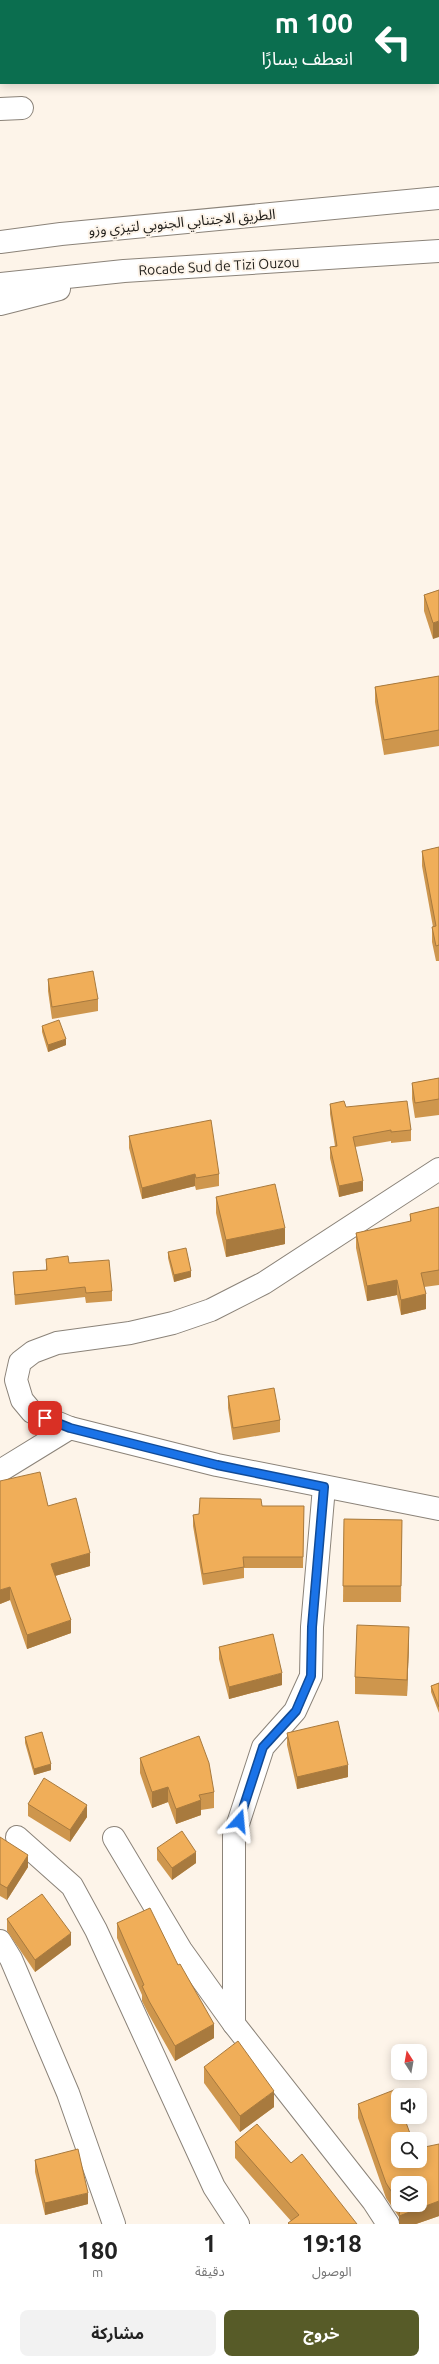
<!DOCTYPE html>
<html lang="ar">
<head>
<meta charset="utf-8">
<style>
	body { margin:0; font-family:Ubuntu,"Noto Sans Arabic",sans-serif; background:#f2f2f2; color:#222; direction:rtl; height:100vh; display:flex; flex-direction:column; font-size:15px; white-space:nowrap }
	* { box-sizing:border-box; margin:0 }
	p { font-size:13px; color:#767676 }
	.icon { flex:none; width:22px; height:22px; fill:none; stroke:currentColor; stroke-width:2; stroke-linecap:round; stroke-linejoin:round }
	.map { position:relative; height:2224px; overflow:hidden; direction:ltr }
	.panel { display:flex; flex-direction:column; background:#fff; flex:1 }
	.panel>* { flex:none }
	.hud { position:absolute; left:0px; top:0px; width:439px; height:84px; box-shadow:0 2px 10px #0003; direction:rtl; background:#0b6e4f; color:#fff; overflow:hidden }
	.needle { width:26px; rotate:349deg }
	.fabs { position:absolute; left:391px; top:2044px; display:grid; gap:8px }
	.fabs a { display:grid; place-items:center; width:36px; height:36px; border-radius:8px; background:#fff; box-shadow:0 2px 10px #0003; font-size:20px }
	.pin { position:absolute; display:grid; place-items:center; width:34px; height:34px; color:#fff; margin:-17px; border-radius:8px; box-shadow:0 2px 6px #0006 }
	.me { position:absolute; width:44px; margin:-22px; rotate:18deg; stroke-linejoin:round; filter:drop-shadow(0 0 3px #0008) }
	.turn { display:flex; align-items:center; gap:14px; height:84px; padding:0 20px; font-size:18px }
	.turn .icon { width:52px; height:52px; stroke-width:2.5 }
	.turn b { display:block; font-size:28px; line-height:34px }
	.eta { display:flex; justify-content:space-evenly; align-items:center; height:68px; text-align:center }
	.eta b { font-size:24px; font-weight:700; line-height:28px }
	.cta { display:flex; gap:8px; margin-top:auto; padding:8px 20px }
	.cta a { flex:1; height:46px; border-radius:8px; background:#575b28; color:#fff; font-size:16px; font-weight:700; line-height:46px; text-align:center }
	.cta a+a { background:#f2f2f2; color:#222 }
	.map>svg:first-child { display:block }
	.lines { fill:none; stroke-linecap:round; stroke-linejoin:round }
	.minor-casing { stroke:#8b8379; stroke-width:24 }
	.secondary-casing { stroke:#8b8379; stroke-width:24 }
	.motorway-casing { stroke:#8b8379; stroke-width:24 }
	.minor { stroke:#fff; stroke-width:22 }
	.secondary { stroke:#fff; stroke-width:22 }
	.motorway { stroke:#fff; stroke-width:22 }
	.wall { fill:#ce964d; fill-rule:evenodd }
	.shaded-wall { fill:#a87a3e }
	.building { fill:#f0ae59; stroke:#a87a3e }
	.route-casing { stroke:#114b97; stroke-width:10 }
	.route { stroke:#1a73e8; stroke-width:7 }
	.labels { text-anchor:middle; dominant-baseline:central; stroke-width:4; stroke-linejoin:round; paint-order:stroke }
	.street-label { font-size:14px; fill:#201e1a; stroke:#fdf4e9 }
</style>
</head>
<body>
<div class="map">
<svg width="439" height="2224" viewBox="0 0 439 2224">
	<rect width="100%" height="100%" fill="#fdf4e9"/>
	<g class="lines">
		<defs>
			<g id="minor">
				<path d="M31 1 34 0"/>
				<path d="M0 109 22 108"/>
				<path d="M0 1471 70 1428"/>
				<path d="M17 1837 72 1886 96 1930 214 2187 238 2224"/>
				<path d="M114 1838 181 1950 234 2024 373 2201 388 2224"/>
				<path d="M0 1941 11 1959 68 2093 114 2224"/>
				<path d="M234 2024V1836L263 1747 295 1711 311 1676 312 1627 324 1487"/>
			</g>
			<path id="secondary" d="M439 1169 264 1283 211 1310 173 1323 130 1333 57 1343 33 1352 20 1362 16 1380 22 1400 32 1412 70 1428 217 1465 439 1509"/>
			<g id="motorway">
				<path d="M0 242 61 234 439 198"/>
				<path d="M0 284 124 271 439 251"/>
				<path d="M0 304 59 289"/>
			</g>
		</defs>
		<use href="#minor" class="minor-casing"/>
		<use href="#secondary" class="secondary-casing"/>
		<use href="#motorway" class="motorway-casing"/>
		<use href="#minor" class="minor"/>
		<use href="#secondary" class="secondary"/>
		<use href="#motorway" class="motorway"/>
	</g>
	<g class="wall">
		<path d="M0 0 1 1V38L0 39Z"/>
		<path d="M439 590 433 639 424 611V595Z"/>
		<path d="M439 676V746L384 755 375 702V687Z"/>
		<path d="M439 847V961H436L432 942V927H433L422 866V851Z"/>
		<path d="M48 979 98 999V1011L52 1019 48 991Z"/>
		<path d="M42 1026 66 1045 48 1052 42 1032Z"/>
		<path d="M439 1078V1115L415 1118 412 1099V1083Z"/>
		<path d="M330 1104 346 1107 411 1130V1141L391 1143V1141L355 1147 363 1191 339 1197 330 1158V1147L335 1146 330 1114Z"/>
		<path d="M129 1136 219 1174V1186L196 1190 195 1186 142 1199 129 1148Z"/>
		<path d="M216 1197 285 1244 226 1257 216 1213Z"/>
		<path d="M439 1207V1285L424 1287 426 1309 401 1315 397 1295 367 1301 356 1248V1233L410 1222V1214Z"/>
		<path d="M168 1252 191 1277 174 1282 168 1258Z"/>
		<path d="M46 1259 69 1263 112 1291V1301L86 1303 85 1297 15 1305 13 1272 46 1270Z"/>
		<path d="M228 1396 280 1420V1432L233 1440 228 1408Z"/>
		<path d="M48 1506 90 1566 55 1576 71 1633 27 1649 10 1600 0 1604Z"/>
		<path d="M262 1506H304L303 1568H244V1578L203 1585 193 1526V1515Z"/>
		<path d="M344 1519 402 1520 401 1602H343Z"/>
		<path d="M409 1643 407 1696 355 1694V1677Z"/>
		<path d="M219 1647 282 1685 229 1699 219 1659Z"/>
		<path d="M439 1683V1713L431 1692V1686Z"/>
		<path d="M287 1733 348 1777 297 1789 287 1745Z"/>
		<path d="M25 1737 51 1770 34 1775 25 1743Z"/>
		<path d="M140 1758 214 1792V1808L201 1810V1815L176 1824 168 1802 152 1808 140 1773Z"/>
		<path d="M28 1804 87 1817 70 1842 28 1816Z"/>
		<path d="M0 1837 28 1867 7 1900 0 1896Z"/>
		<path d="M157 1848 196 1863 172 1880 157 1860Z"/>
		<path d="M7 1919 71 1945 35 1972 7 1931Z"/>
		<path d="M117 1923 178 1965 214 2038 175 2061 149 2015 142 2001V1995L117 1938Z"/>
		<path d="M204 2067 274 2107 240 2132 204 2083Z"/>
		<path d="M358 2104 398 2161 439 2144V2216L416 2224H399V2217L386 2198 358 2118ZM398 2183 420 2205H398Z"/>
		<path d="M235 2142 291 2163 357 2224H288L291 2221 235 2158Z"/>
		<path d="M35 2160 88 2204 45 2215 35 2172Z"/>
	</g>
	<g class="shaded-wall">
		<path d="M439 621V637L433 639V623Z"/>
		<path d="M66 1039V1045L48 1052V1045Z"/>
		<path d="M195 1174V1186L142 1199V1188Z"/>
		<path d="M363 1181V1191L339 1197V1186Z"/>
		<path d="M285 1228V1244L226 1257V1240Z"/>
		<path d="M191 1271V1277L174 1282V1275Z"/>
		<path d="M397 1280V1295L367 1301V1286Z"/>
		<path d="M426 1294V1309L401 1315V1300Z"/>
		<path d="M90 1553V1566L51 1577V1564Z"/>
		<path d="M10 1587V1600L0 1604V1590Z"/>
		<path d="M71 1620V1633L27 1649V1635Z"/>
		<path d="M409 1627V1643L407 1696V1680Z"/>
		<path d="M282 1673V1685L229 1699V1687Z"/>
		<path d="M51 1764V1770L34 1775V1769Z"/>
		<path d="M348 1765V1777L297 1789V1777Z"/>
		<path d="M168 1787V1802L152 1808V1792Z"/>
		<path d="M201 1800V1815L176 1824V1809Z"/>
		<path d="M87 1805V1817L70 1842V1830Z"/>
		<path d="M196 1852V1863L172 1880V1868Z"/>
		<path d="M28 1855V1867L7 1900V1888Z"/>
		<path d="M71 1933V1945L35 1972V1960Z"/>
		<path d="M214 2024V2038L175 2061V2046Z"/>
		<path d="M274 2091V2107L240 2132V2116Z"/>
		<path d="M88 2193V2204L45 2215V2203Z"/>
		<path d="M439 2201V2216L416 2224H399V2216Z"/>
	</g>
	<g class="building">
		<path d="M0 0H15V1H1V22H0Z"/>
		<path d="M439 590V621L433 623 424 595Z"/>
		<path d="M439 676V730L384 740 375 687Z"/>
		<path d="M439 847V945L436 946 432 927 436 926 422 851Z"/>
		<path d="M93 971 98 999 52 1007 48 979Z"/>
		<path d="M59 1020 66 1039 48 1045 42 1026Z"/>
		<path d="M439 1078V1099L415 1103 412 1083Z"/>
		<path d="M344 1101 346 1107 407 1101 411 1130 391 1132V1130L353 1137 363 1181 339 1186 330 1147 337 1146 330 1104Z"/>
		<path d="M211 1120 219 1174 196 1178 195 1174 142 1188 129 1136Z"/>
		<path d="M275 1184 285 1228 226 1240 216 1197Z"/>
		<path d="M439 1207V1270L421 1273 426 1294 401 1300 397 1280 367 1286 356 1233 411 1221 410 1214Z"/>
		<path d="M186 1248 191 1271 174 1275 168 1252Z"/>
		<path d="M68 1256 69 1263 109 1260 112 1291 86 1293 85 1287 15 1295 13 1272 47 1270 46 1259Z"/>
		<path d="M274 1388 280 1420 233 1428 228 1396Z"/>
		<path d="M40 1472 48 1506 76 1498 90 1553 51 1564 71 1620 27 1635 10 1587 0 1590V1481Z"/>
		<path d="M200 1498 261 1499 262 1506H304L303 1557H243L244 1567 203 1574 193 1515 199 1514Z"/>
		<path d="M344 1519 402 1520 401 1586H343Z"/>
		<path d="M357 1625 409 1627 407 1680 355 1677Z"/>
		<path d="M273 1634 282 1673 229 1687 219 1647Z"/>
		<path d="M439 1683V1707L431 1686Z"/>
		<path d="M338 1721 348 1765 297 1777 287 1733Z"/>
		<path d="M42 1732 51 1764 34 1769 25 1737Z"/>
		<path d="M199 1736 209 1763 214 1792 199 1795 201 1800 176 1809 168 1787 152 1792 140 1758Z"/>
		<path d="M44 1778 87 1805 70 1830 28 1804Z"/>
		<path d="M182 1831 196 1852 172 1868 157 1848Z"/>
		<path d="M0 1837 28 1855 7 1888 0 1884Z"/>
		<path d="M42 1894 71 1933 35 1960 7 1919Z"/>
		<path d="M150 1908 178 1965 180 1964 214 2024 175 2046 149 2001 142 1986 144 1985 117 1923Z"/>
		<path d="M238 2041 274 2091 240 2116 204 2067Z"/>
		<path d="M394 2090 398 2102V2117H404L412 2139H398V2161H420V2148L439 2144V2201L399 2216 400 2209 399 2205H420V2183H398V2202L386 2183 358 2104Z"/>
		<path d="M257 2124 291 2163 302 2154 357 2224H289L288 2223 299 2215 235 2142Z"/>
		<path d="M78 2149 88 2193 45 2203 35 2160Z"/>
	</g>
	<g class="lines">
		<defs>
			<path id="route" d="M45 1418 70 1428 217 1465 324 1487 312 1627 311 1676 296 1711 263 1747 239 1821"/>
		</defs>
		<use href="#route" class="route-casing"/>
		<use href="#route" class="route"/>
	</g>
	<g class="labels">
		<g class="street-label">
			<text transform="translate(182 222) rotate(-5)">الطريق الاجتنابي الجنوبي لتيزي وزو</text>
			<text transform="translate(219 266) rotate(-3)">Rocade Sud de Tizi Ouzou</text>
		</g>
	</g>
</svg>
<div class="fabs">
<a><svg class="needle" viewBox="-14 -14 28 28"><path d="M0-13l5 13h-10z" fill="#e53935"/><path d="M0 13l5-13h-10z" fill="#767676"/></svg></a>
<a><svg class="icon" aria-label="sound" viewBox="0 0 24 24"><path d="M4 9h4l5-4v14l-5-4H4zM17 9q2 3 0 6"/></svg></a>
<a><svg class="icon" aria-label="search" viewBox="0 0 24 24"><circle cx="10" cy="10" r="6"/><path d="M15 15l6 6"/></svg></a>
<a><svg class="icon" aria-label="layers" viewBox="0 0 24 24"><path d="M12 4l9 5-9 5-9-5zM3 14l9 5 9-5"/></svg></a>
</div>
<div class="pin" style="left:45px;top:1418px;background:#d93025"><svg class="icon" aria-label="arrive" viewBox="0 0 24 24"><path d="M6 21V4h12l-3 4 3 4H6"/></svg></div>
<svg class="me" style="left:239px;top:1821px" viewBox="-20 -20 40 40"><path d="M0-17L14 15 0 8-14 15z" fill="#1a73e8" stroke="#fff" stroke-width="4"/></svg>
<div class="hud">
<div class="turn"><svg class="icon" aria-label="left" viewBox="0 0 24 24"><path d="M17 20v-9H6M10 6l-5 5 5 5"/></svg><div><b>100 m</b>انعطف يسارًا</div></div>
</div>
</div>
<section class="panel">
<div class="eta">
<div><b>19:18</b><p>الوصول</p></div>
<div><b>1</b><p>دقيقة</p></div>
<div><b>180</b><p>m</p></div>
</div>
<div class="cta"><a>خروج</a><a>مشاركة</a></div>
</section>
</body>
</html>
